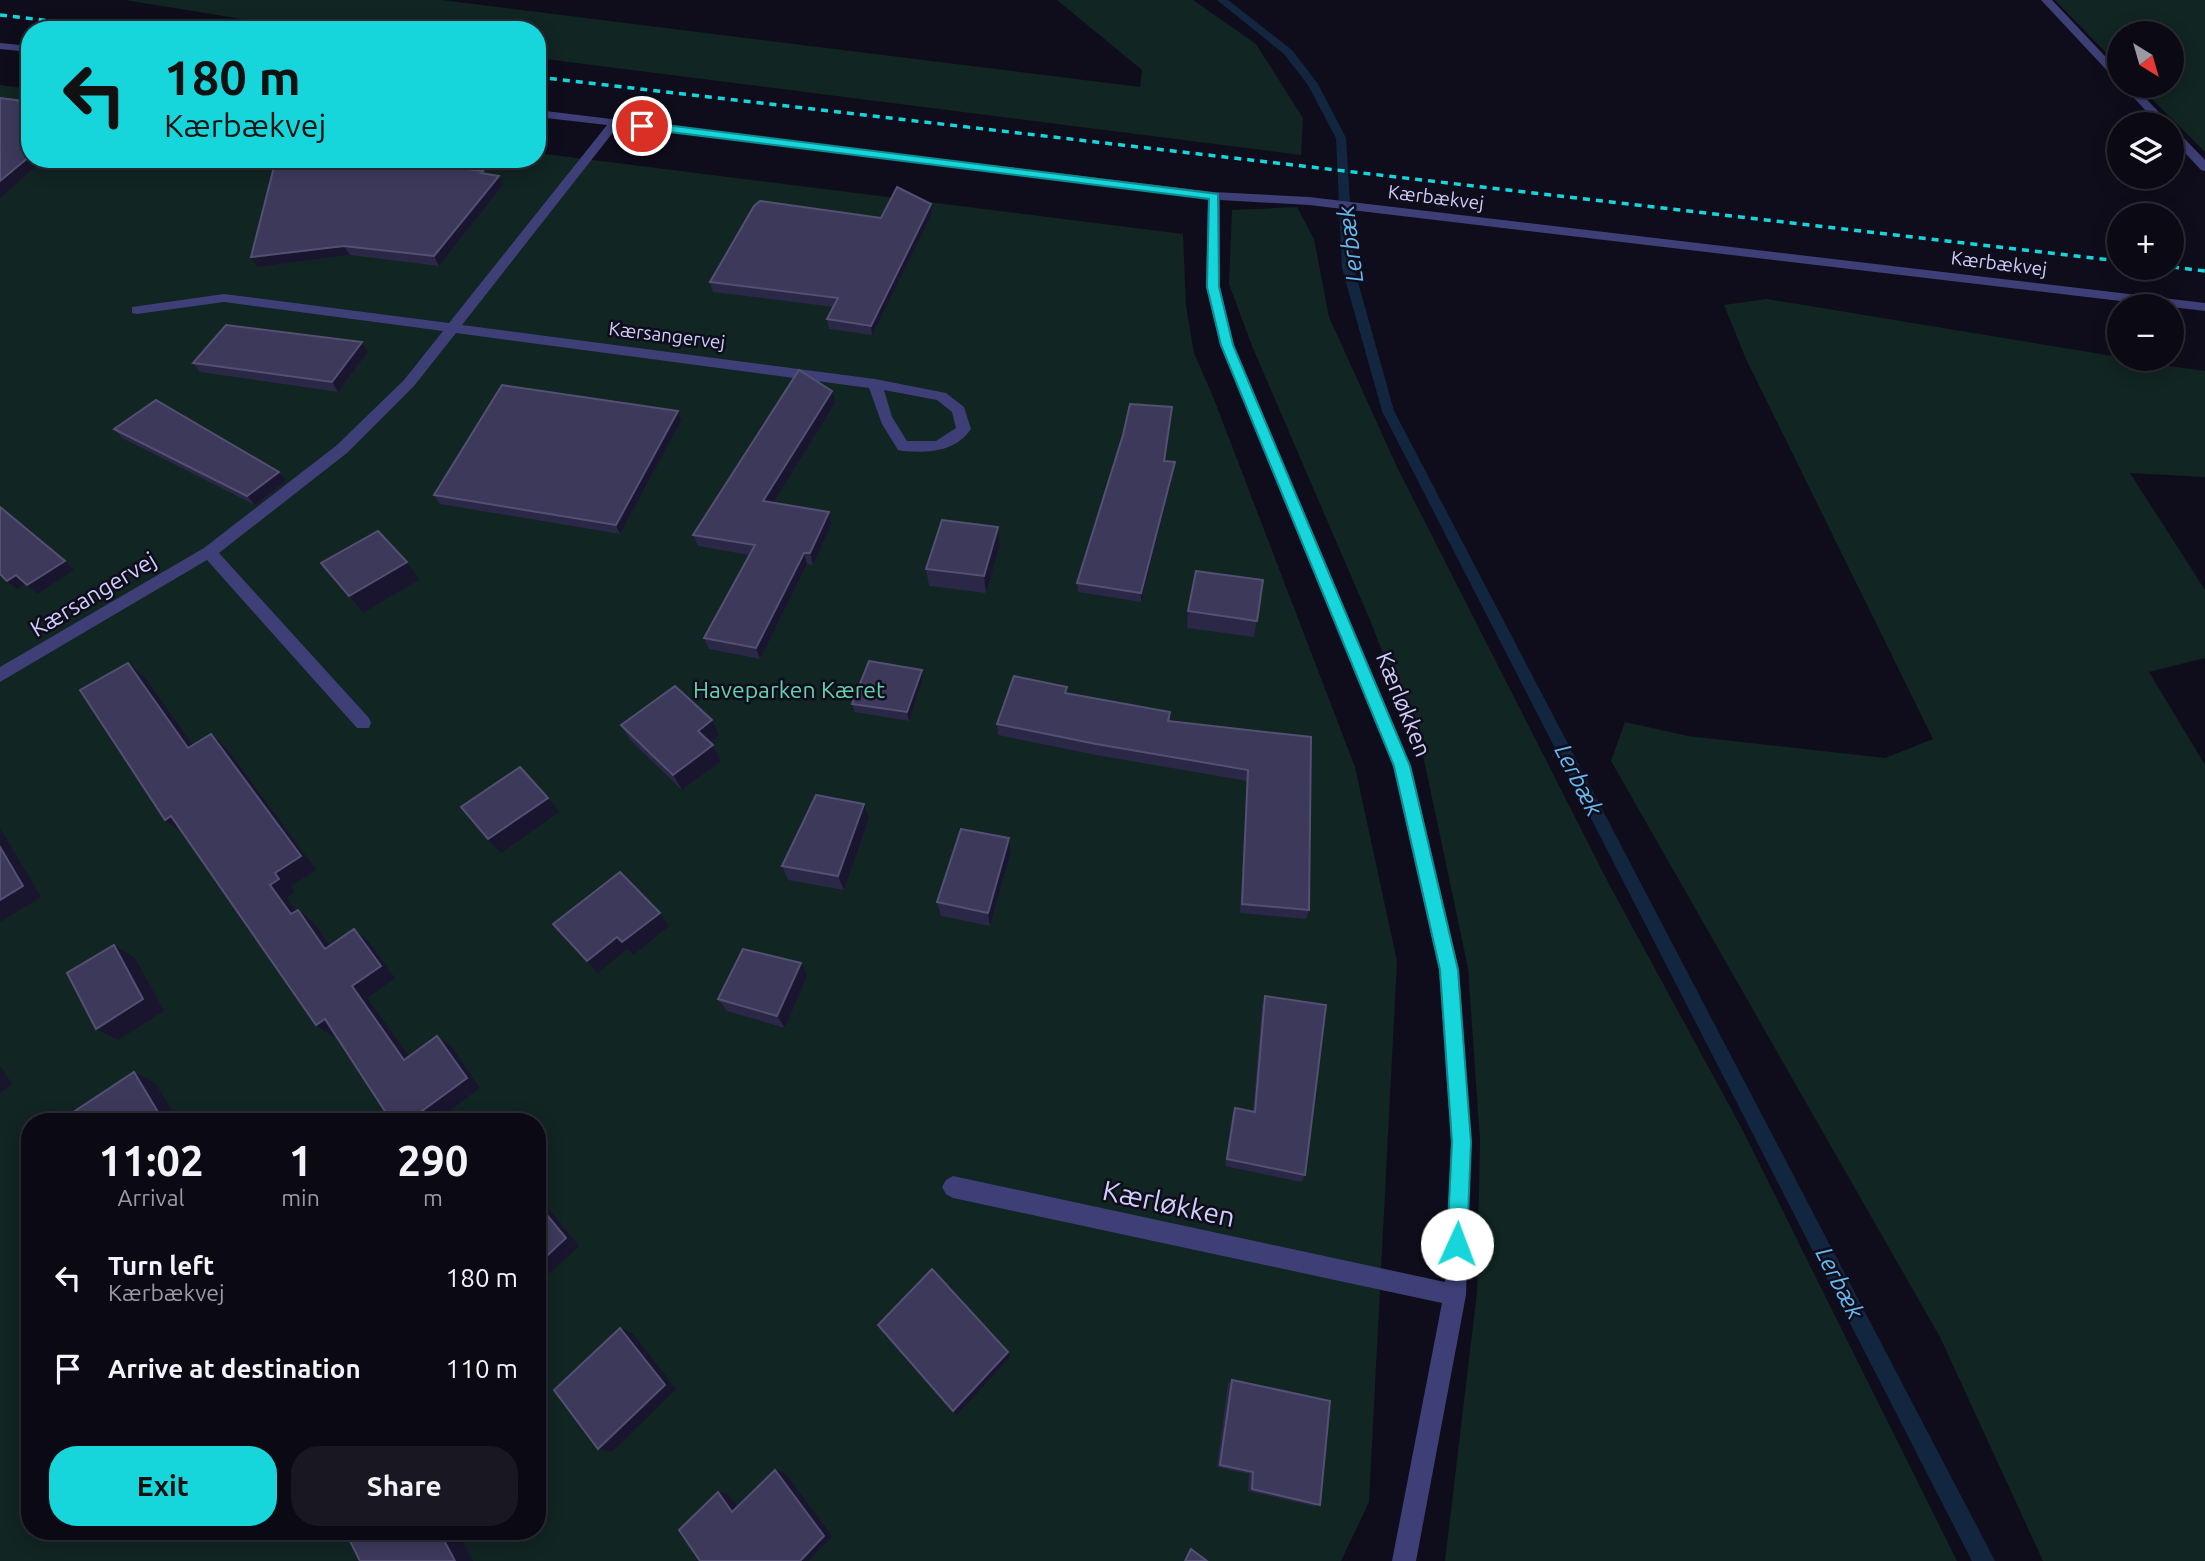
<!DOCTYPE html>
<html lang="en">
<head>
<meta charset="utf-8">
<style>
	body { margin:0; font-family:Ubuntu,sans-serif; background:#191822; color:#f1f3f6; height:100vh; display:flex; flex-direction:column; font-size:26px; white-space:nowrap }
	* { box-sizing:border-box; margin:0 }
	p { font-size:23px; color:#9a9aa0 }
	.icon { flex:none; width:38px; height:38px; fill:none; stroke:currentColor; stroke-width:2; stroke-linecap:round; stroke-linejoin:round }
	.map { position:relative; flex:1; overflow:hidden }
	.panel { position:absolute; left:21px; top:1113px; width:525px; height:427px; display:flex; flex-direction:column; background:#0b0a14; border-radius:28px; box-shadow:0 4px 18px #0003,0 0 0 2px #2b2b34 }
	.panel>* { flex:none }
	.top-card { position:absolute; left:21px; top:21px; width:525px; height:147px; border-radius:28px; box-shadow:0 4px 18px #0003,0 0 0 2px #2b2b34; background:#17d6db; color:#111; overflow:hidden }
	.needle { width:46px; rotate:143deg }
	.controls { position:absolute; left:2107px; top:21px; display:grid; gap:14px }
	.controls a { display:grid; place-items:center; width:77px; height:77px; border-radius:50%; background:#0b0a14; box-shadow:0 4px 18px #0003,0 0 0 2px #2b2b34; font-size:35px }
	.pin { position:absolute; display:grid; place-items:center; width:60px; height:60px; color:#fff; margin:-30px; border:4px solid #fff; border-radius:50%; box-shadow:0 2px 7px #0007 }
	.me { position:absolute; width:77px; margin:-38px; rotate:2deg; stroke-linejoin:round; filter:drop-shadow(0 0 5px #0008) }
	.turn { display:flex; align-items:center; gap:24px; height:147px; padding:0 28px; font-size:32px }
	.turn .icon { width:91px; height:91px; stroke-width:2.5 }
	.turn b { display:block; font-size:49px; line-height:60px }
	.eta { display:flex; justify-content:space-evenly; align-items:center; height:119px; text-align:center }
	.eta b { font-size:42px; font-weight:700; line-height:49px }
	.primary-button { display:flex; gap:14px; margin-top:auto; padding:14px 28px }
	.primary-button a { flex:1; height:80px; border-radius:28px; background:#17d6db; color:#111; font-size:28px; font-weight:700; line-height:80px; text-align:center }
	.primary-button a+a { background:#191822; color:#f1f3f6 }
	ul { padding:0; list-style:none }
	li { display:flex; align-items:center; gap:21px; height:91px; padding:0 28px }
	li div { flex:1 }
	li b { display:block; font-size:26px }
	li em { font-style:normal }
	.map>svg:first-child { display:block }
	.green { fill:#112522; fill-rule:evenodd }
	.lines { fill:none; stroke-linecap:round; stroke-linejoin:round }
	.stream { fill:#12273f; fill-rule:evenodd }
	.minor { fill:#3d3f76; fill-rule:evenodd }
	.rail { stroke:#17d6db; stroke-width:3.5; stroke-dasharray:7 6; stroke-linecap:butt }
	.wall { fill:#2b2747 }
	.shaded-wall { fill:#19152e }
	.building { fill:#3d395b; stroke:#545074; stroke-width:2 }
	.route { fill:#17d6db; stroke:#0f8b8e; stroke-width:2 }
	.labels { text-anchor:middle; dominant-baseline:central; stroke-width:5; stroke-linejoin:round; paint-order:stroke }
	.far-street-label { font-size:19px; fill:#cfcdfa; stroke:#0f0d1b }
	.street-label { font-size:23px; fill:#cfcdfa; stroke:#0f0d1b }
	.park-label { font-size:23px; fill:#62d1ad; stroke:#0f0d1b }
	.water-label { font-size:24px; font-style:italic; fill:#66b9ef; stroke:#0f0d1b }
	.near-street-label { font-size:28px; fill:#cfcdfa; stroke:#0f0d1b }
</style>
</head>
<body>
<div class="map">
<svg width="2205" height="1561" viewBox="0 0 2205 1561">
	<rect width="100%" height="100%" fill="#0f0d1b"/>
	<g class="green">
		<path d="M125 0H442L1140 87 1142 70 1057 0H1193L1256 44 1303 118 1301 155 537 58V30H311Z"/>
		<path d="M2055 0H2205V152L2139 86H2172V33H2119V66Z"/>
		<path d="M0 85 30 89V159H537V153L1183 234 1186 306 1194 353 1214 399 1355 767 1397 961 1369 1502 1341 1561H0ZM30 1122H537V1531H30Z"/>
		<path d="M1297 207 1314 239 1329 317 1397 467 1610 886 1741 1127 1957 1561H1445L1477 1292 1480 1140 1468 968 1424 760 1370 620 1252 346 1229 284 1232 210Z"/>
		<path d="M1767 299 2119 357V359L2205 371V477L2130 473 2205 590V658L2149 672 2205 765V1561H2043L1940 1337 1611 761 1625 722 1688 736 1885 758 1933 739 1746 359 1724 305Z"/>
	</g>
	<g class="lines">
		<path class="stream" d="M1217 0H1228L1292 50 1318 84 1346 138 1354 268 1394 411 1995 1561H1972L1382 411 1342 268 1336 138 1308 85 1284 54Z"/>
		<g class="minor">
			<path d="M2041 0H2052L2119 71V80L2115 79Z"/>
			<path d="M0 43 30 46V52L0 49Z"/>
			<path d="M2123 86H2134L2170 124H2158Z"/>
			<path d="M537 110 1214 192 1309 197 2205 303V311L1309 205 1220 200V287L1234 345 1411 766 1459 970 1471 1142 1466 1295 1416 1561H1392L1442 1303 953 1198 946 1194 942 1187 946 1180 953 1176 1445 1282 1451 1142 1439 970 1393 766 1220 345 1206 287 1208 199 618 126 462 325 875 379 946 393 964 407 971 429C955 452 929 453 903 451L898 450 882 424 869 388 456 333 414 386 347 453 219 553 369 718 371 723 369 728H357L207 560 0 682V667L204 548 337 445 404 380 443 331 224 302 137 314 132 313V307L224 294 449 323 607 125 537 117ZM884 390 937 400 952 412 956 428 936 441H907L892 417Z"/>
			<path d="M2172 128 2176 130 2205 160V171L2201 170 2172 139Z"/>
		</g>
		<g class="rail">
			<path d="M0 15 127 30"/>
			<path d="M537 77 2119 261"/>
			<path d="M2172 267 2205 271"/>
		</g>
	</g>
	<g class="wall">
		<path d="M484 173 503 185 439 266 350 255 257 267Z"/>
		<path d="M932 214 872 335 829 329 827 319 834 307 713 292 710 282 881 218Z"/>
		<path d="M362 342 368 352 338 392 200 372 193 363Z"/>
		<path d="M835 403 773 503 829 512 832 523 813 565 807 564 760 659 709 649 704 638 749 555 698 546 693 535Z"/>
		<path d="M1172 407 1165 461 1175 462 1174 472 1141 602 1078 592 1077 583Z"/>
		<path d="M681 421 620 534 440 504 434 495Z"/>
		<path d="M114 429 286 481 255 505 122 438Z"/>
		<path d="M998 527 1000 545 986 593 929 586 926 569Z"/>
		<path d="M321 563 419 580 363 613Z"/>
		<path d="M1263 580 1254 637 1187 628 1188 611Z"/>
		<path d="M922 670 923 678 909 721 855 712 852 704Z"/>
		<path d="M1067 687V693L1170 712V722L1311 737 1309 910 1306 919 1240 913 1247 781 1096 755 998 735 997 724Z"/>
		<path d="M621 725 719 736 710 743 713 745 721 761 682 790 630 740Z"/>
		<path d="M869 819 844 890 788 880 782 866Z"/>
		<path d="M1009 838 1011 852 990 926 941 916 937 902Z"/>
		<path d="M807 976 785 1028 727 1011 718 999Z"/>
		<path d="M1265 996 1305 1175 1301 1182 1225 1166 1232 1116 1235 1108 1253 1112 1262 1006Z"/>
		<path d="M1232 1380 1320 1505 1314 1506 1248 1491 1249 1474 1217 1467 1228 1384Z"/>
	</g>
	<g class="shaded-wall">
		<path d="M30 156V159H44L0 198V181Z"/>
		<path d="M499 176 503 185 439 266 434 256Z"/>
		<path d="M931 204 932 214 872 335 871 326Z"/>
		<path d="M344 246 350 255 257 267 251 257Z"/>
		<path d="M362 342 368 352 338 392 332 382Z"/>
		<path d="M832 391 835 403 767 513 763 501Z"/>
		<path d="M678 411 681 421 620 534 616 525Z"/>
		<path d="M1175 462 1174 472 1141 602V593Z"/>
		<path d="M279 472 286 481 255 505 247 496Z"/>
		<path d="M829 512 832 523 813 565 810 553Z"/>
		<path d="M998 527 1000 545 986 593 984 576Z"/>
		<path d="M804 553 807 564 760 659 756 648Z"/>
		<path d="M65 561 74 570 37 594 27 585Z"/>
		<path d="M407 562 419 580 363 613 349 596Z"/>
		<path d="M16 575 25 584 17 589 7 581Z"/>
		<path d="M128 663 145 678 205 762 188 748Z"/>
		<path d="M922 670 923 678 909 721 907 712Z"/>
		<path d="M712 720 719 736 705 746 698 731Z"/>
		<path d="M211 734 227 749 316 870 291 886 295 892 286 897 307 926 291 914 270 885 275 873Z"/>
		<path d="M713 745 721 761 682 790 673 775Z"/>
		<path d="M548 798 559 812 501 853 488 839Z"/>
		<path d="M864 804 869 819 844 890 838 876Z"/>
		<path d="M171 816 183 833 165 820Z"/>
		<path d="M0 828 41 897 0 922Z"/>
		<path d="M1009 838 1011 852 990 926 988 913Z"/>
		<path d="M298 910 313 922 341 961 325 949Z"/>
		<path d="M660 913 669 926 633 955 622 942Z"/>
		<path d="M354 929 369 942 395 978 367 998 419 1070 404 1060 352 986Z"/>
		<path d="M617 937 627 949 598 973 587 961Z"/>
		<path d="M114 945 135 958 164 1011 118 1040 96 1029Z"/>
		<path d="M801 963 807 976 785 1028 777 1016Z"/>
		<path d="M325 1019 341 1030 332 1036 316 1025Z"/>
		<path d="M437 1036 451 1046 480 1088 434 1122H407Z"/>
		<path d="M0 1066 12 1084 0 1093Z"/>
		<path d="M134 1072 155 1083 179 1122H154Z"/>
		<path d="M537 1201 547 1207 579 1246 537 1285Z"/>
		<path d="M620 1328 632 1333 676 1389 612 1452 598 1449Z"/>
		<path d="M1008 1352 1010 1357 957 1415 953 1411Z"/>
		<path d="M775 1470 784 1472 832 1536 808 1561H800Z"/>
		<path d="M718 1492 728 1494 742 1513 732 1512Z"/>
		<path d="M440 1531H457L473 1561H455Z"/>
	</g>
	<g class="building">
		<path d="M0 98 30 102V156L0 181Z"/>
		<path d="M276 159H392L483 171 481 173 499 176 434 256 344 246 251 257Z"/>
		<path d="M897 187 931 204 871 326 827 319 838 298 710 282 754 206 760 201 881 218Z"/>
		<path d="M226 325 362 342 332 382 193 363Z"/>
		<path d="M799 370 832 391 763 501 829 512 810 553H804L756 648 704 638 755 545 693 535Z"/>
		<path d="M502 385 678 411 616 525 434 495Z"/>
		<path d="M156 400 279 472 247 496 114 429Z"/>
		<path d="M1130 404 1172 407 1164 461 1175 462 1141 593 1077 583 1123 435Z"/>
		<path d="M0 507 65 561 27 585 16 575 7 581 0 574Z"/>
		<path d="M942 520 998 527 984 576 926 569Z"/>
		<path d="M378 531 407 562 349 596 321 563Z"/>
		<path d="M1196 571 1263 580 1257 621 1188 611Z"/>
		<path d="M869 661 922 670 907 712 852 704Z"/>
		<path d="M128 663 188 748 211 734 301 856 275 873 279 879 270 885 291 914 298 910 325 949 354 929 381 966 352 986 404 1060 437 1036 467 1078 407 1122H392L325 1019 316 1025 171 816 165 820 80 690Z"/>
		<path d="M1014 676 1067 687 1065 693 1170 712 1168 721 1311 737 1309 910 1242 904 1248 770 1096 744 997 724Z"/>
		<path d="M675 686 712 720 698 731 713 745 673 775 621 725Z"/>
		<path d="M520 767 548 798 488 839 461 807Z"/>
		<path d="M816 795 864 804 838 876 782 866Z"/>
		<path d="M961 829 1009 838 988 913 937 902Z"/>
		<path d="M0 847 23 886 0 900Z"/>
		<path d="M620 872 660 913 622 942 617 937 587 961 553 924Z"/>
		<path d="M114 945 143 999 96 1029 67 973Z"/>
		<path d="M743 949 801 963 777 1016 718 999Z"/>
		<path d="M1265 996 1326 1005 1305 1175 1227 1159 1235 1108 1255 1112Z"/>
		<path d="M134 1072 161 1117 154 1122H61L60 1121Z"/>
		<path d="M537 1203 566 1238 537 1265Z"/>
		<path d="M932 1269 1008 1352 953 1411 878 1325Z"/>
		<path d="M620 1328 665 1385 598 1449 554 1390Z"/>
		<path d="M1232 1380 1330 1401 1320 1505 1252 1489 1253 1472 1220 1465Z"/>
		<path d="M775 1470 824 1536 800 1561H700L679 1530 718 1492 732 1512Z"/>
		<path d="M345 1531H439L455 1561H360Z"/>
		<path d="M1191 1549 1207 1561H1185Z"/>
	</g>
	<path class="route" d="M642 122 1218 194 1219 287 1233 345 1410 766 1416 791 1458 970 1471 1142 1467 1244 1464 1251 1457 1254 1450 1251 1447 1244 1452 1142 1440 970 1394 766 1221 345 1207 287 1209 199 638 128V123Z"/>
	<g class="labels">
		<g class="far-street-label">
			<text transform="translate(1436 197) rotate(7)">Kærbækvej</text>
			<text transform="translate(1999 263) rotate(7)">Kærbækvej</text>
			<text transform="translate(667 335) rotate(7)">Kærsangervej</text>
		</g>
		<g class="street-label">
			<text transform="translate(93 594) rotate(-31)">Kærsangervej</text>
			<text transform="translate(1404 704) rotate(68)">Kærløkken</text>
		</g>
		<g class="park-label">
			<text x="789" y="689">Haveparken Kæret</text>
		</g>
		<g class="water-label">
			<text transform="translate(1350 244) rotate(-97)">Lerbæk</text>
			<text transform="translate(1579 780) rotate(63)">Lerbæk</text>
			<text transform="translate(1840 1283) rotate(63)">Lerbæk</text>
		</g>
		<g class="near-street-label">
			<text transform="translate(1169 1203) rotate(12)">Kærløkken</text>
		</g>
	</g>
</svg>
<div class="controls">
<a><svg class="needle" viewBox="-14 -14 28 28"><path d="M0-13l5 13h-10z" fill="#e53935"/><path d="M0 13l5-13h-10z" fill="#9a9aa0"/></svg></a>
<a><svg class="icon" aria-label="layers" viewBox="0 0 24 24"><path d="M12 4l9 5-9 5-9-5zM3 14l9 5 9-5"/></svg></a>
<a>+</a>
<a>−</a>
</div>
<div class="pin" style="left:642px;top:126px;background:#d93025"><svg class="icon" aria-label="arrive" viewBox="0 0 24 24"><path d="M6 21V4h12l-3 4 3 4H6"/></svg></div>
<svg class="me" style="left:1457px;top:1244px" viewBox="-20 -20 40 40"><circle r="19" fill="#fff"/><path d="M0-13L10 11 0 6-10 11z" fill="#17d6db"/></svg>
<div class="top-card">
<div class="turn"><svg class="icon" aria-label="left" viewBox="0 0 24 24"><path d="M17 20v-9H6M10 6l-5 5 5 5"/></svg><div><b>180 m</b>Kærbækvej</div></div>
</div>
<section class="panel">
<div class="eta">
<div><b>11:02</b><p>Arrival</p></div>
<div><b>1</b><p>min</p></div>
<div><b>290</b><p>m</p></div>
</div>
<ul>
<li><svg class="icon" aria-label="left" viewBox="0 0 24 24"><path d="M17 20v-9H6M10 6l-5 5 5 5"/></svg><div><b>Turn left</b><p>Kærbækvej</p></div><em>180 m</em></li>
<li><svg class="icon" aria-label="arrive" viewBox="0 0 24 24"><path d="M6 21V4h12l-3 4 3 4H6"/></svg><div><b>Arrive at destination</b></div><em>110 m</em></li>
</ul>
<div class="primary-button"><a>Exit</a><a>Share</a></div>
</section>
</div>
</body>
</html>
